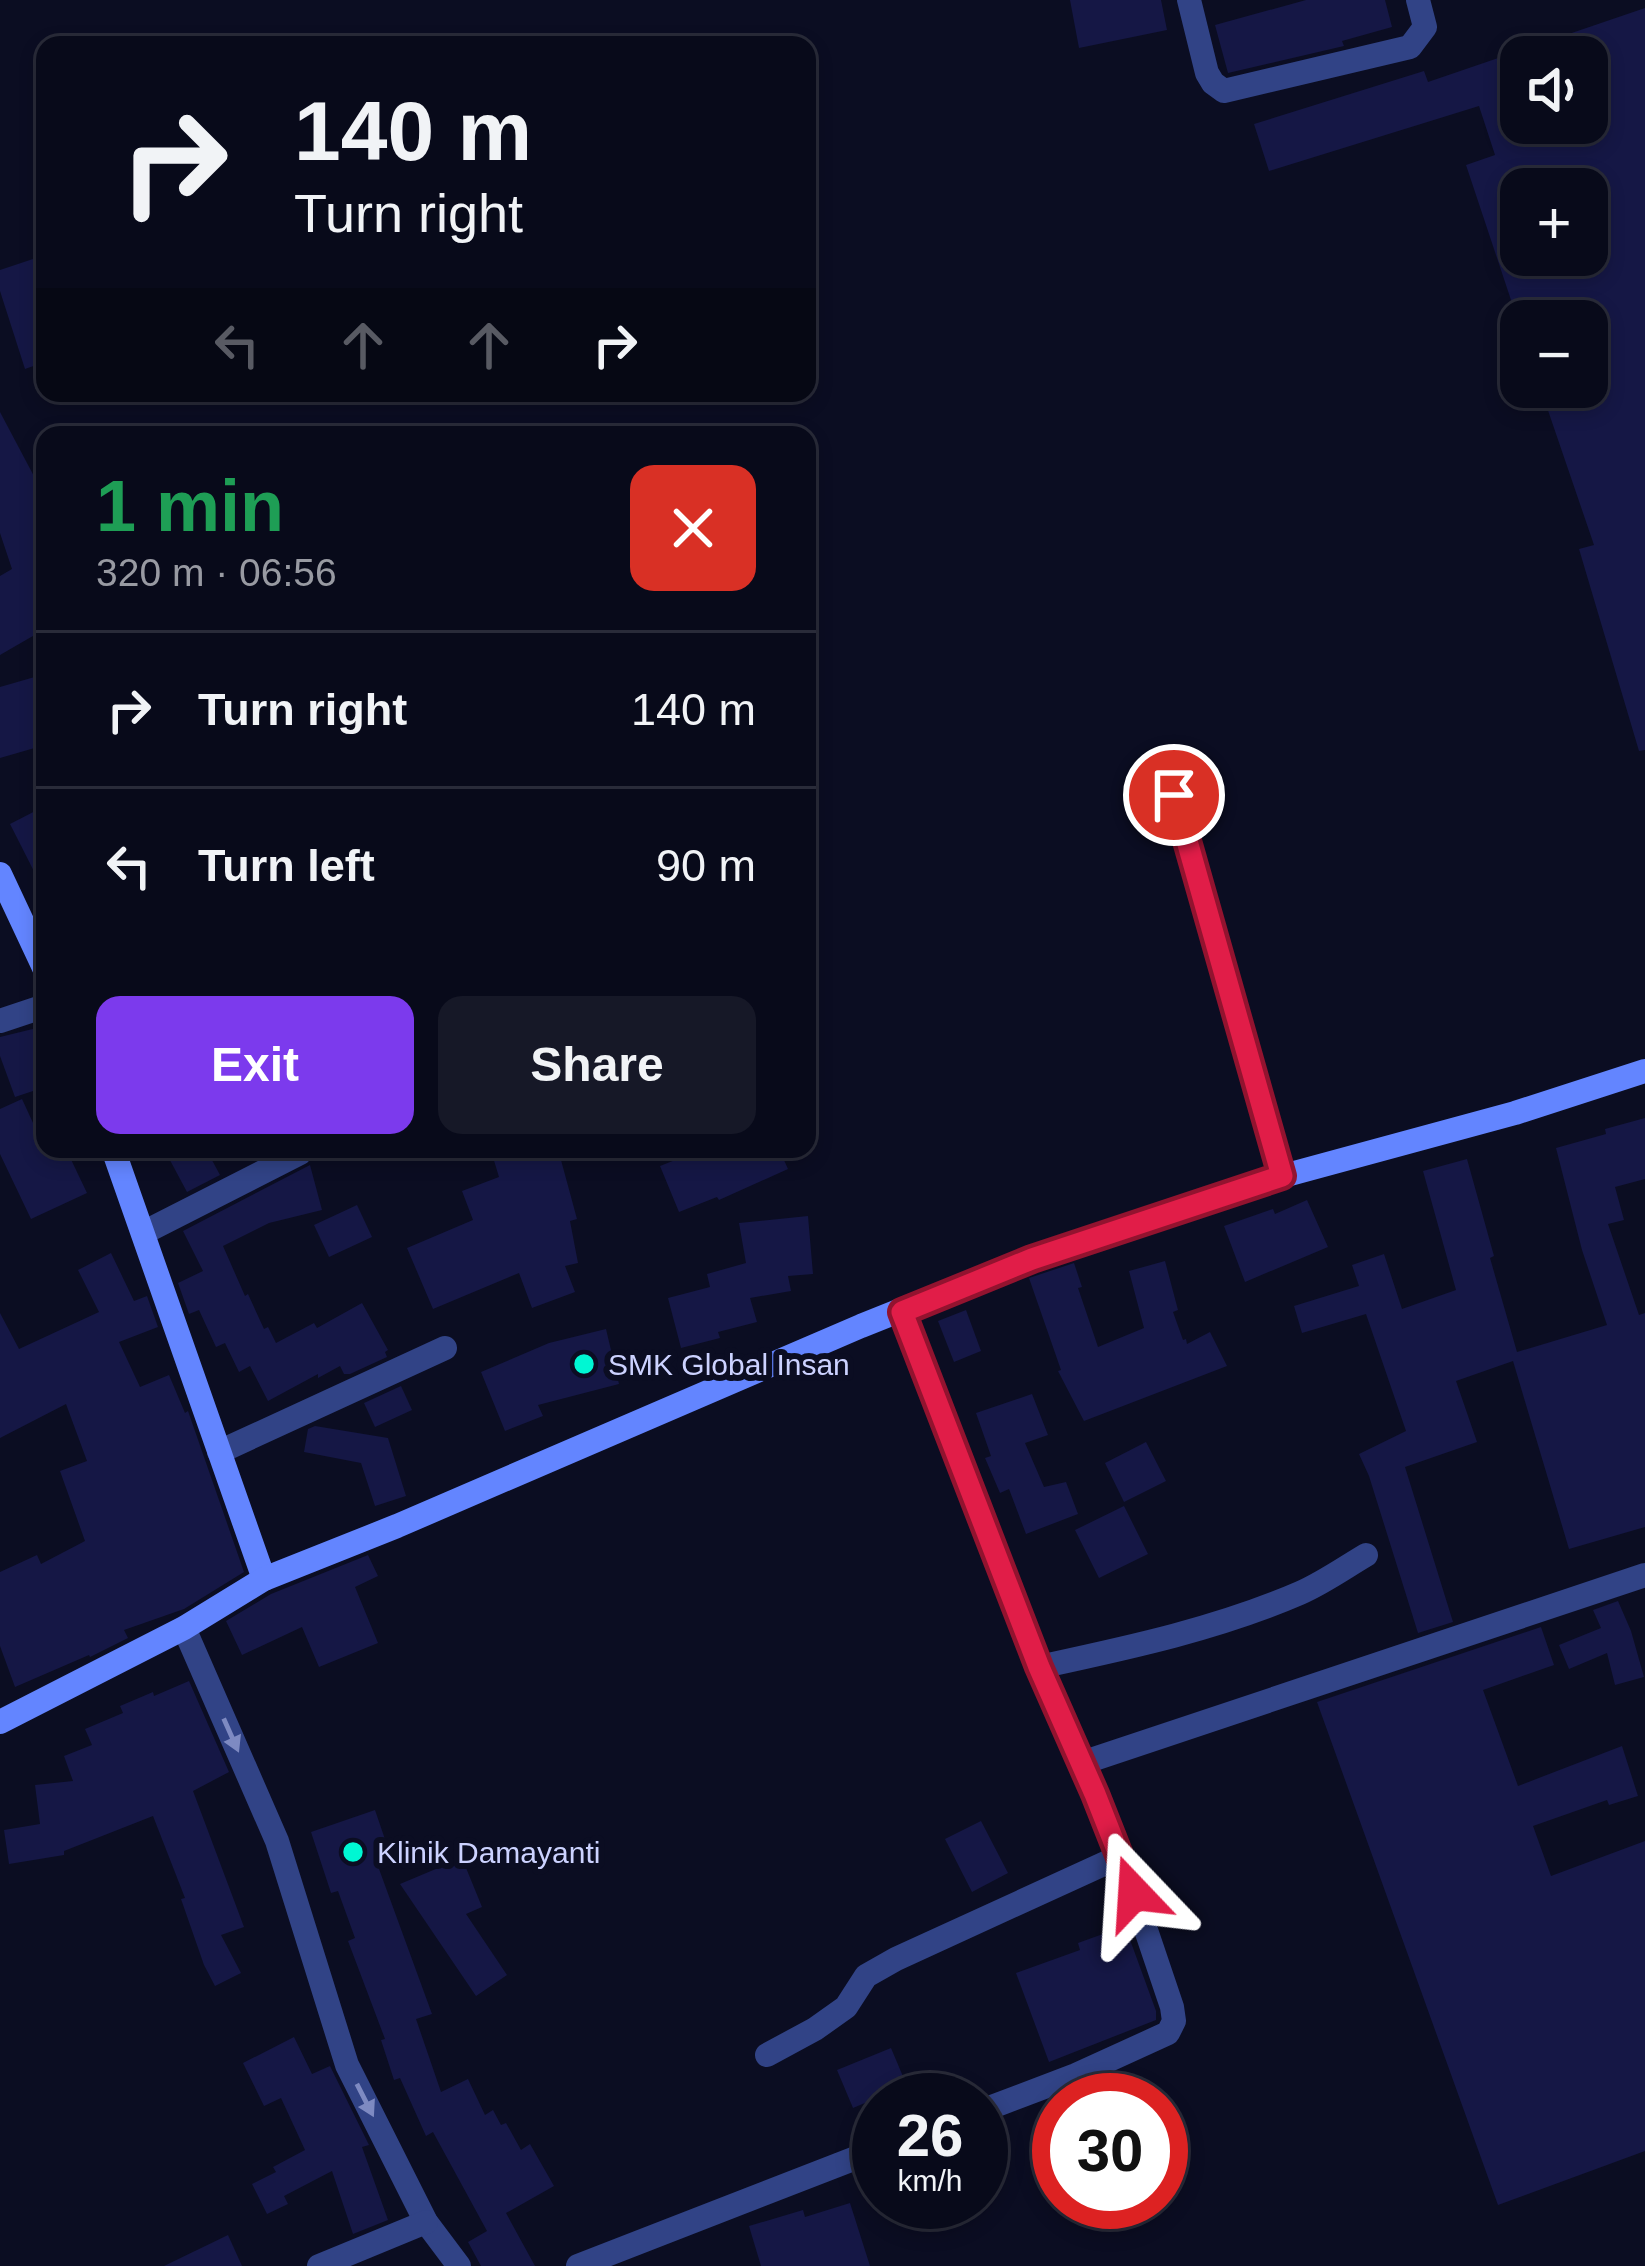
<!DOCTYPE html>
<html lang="en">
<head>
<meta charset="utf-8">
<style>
	body { margin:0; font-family:Arial,sans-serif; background:#161827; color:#f1f3f6; height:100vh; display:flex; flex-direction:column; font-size:45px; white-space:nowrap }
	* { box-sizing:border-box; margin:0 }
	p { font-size:39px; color:#989aa2 }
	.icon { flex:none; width:66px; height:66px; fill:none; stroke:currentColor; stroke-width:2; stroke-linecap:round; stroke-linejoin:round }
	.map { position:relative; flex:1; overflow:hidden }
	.side { position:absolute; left:36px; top:426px; width:780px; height:732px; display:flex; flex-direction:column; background:#080a1a; border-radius:24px; box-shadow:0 6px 18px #0003,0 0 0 3px #292b39 }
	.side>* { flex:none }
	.hud { position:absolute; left:36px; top:36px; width:780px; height:366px; border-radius:24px; box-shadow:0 6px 18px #0003,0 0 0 3px #292b39; background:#080a1a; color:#f1f3f6; overflow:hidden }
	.fabs { position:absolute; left:1500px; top:36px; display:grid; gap:24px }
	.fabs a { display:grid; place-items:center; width:108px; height:108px; border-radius:24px; background:#080a1a; box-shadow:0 6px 18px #0003,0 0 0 3px #292b39; font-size:60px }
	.speed { position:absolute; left:852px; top:2073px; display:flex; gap:24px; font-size:60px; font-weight:700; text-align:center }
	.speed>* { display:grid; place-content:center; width:156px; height:156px; border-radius:50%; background:#080a1a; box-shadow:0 6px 18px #0003,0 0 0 3px #292b39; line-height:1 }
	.speed small { font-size:30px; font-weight:400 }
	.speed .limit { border:18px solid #d22; background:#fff; color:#111 }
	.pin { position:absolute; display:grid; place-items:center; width:102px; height:102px; color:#fff; margin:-51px; border:6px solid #fff; border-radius:50%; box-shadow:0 3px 12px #0007 }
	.me { position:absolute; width:132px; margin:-66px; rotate:340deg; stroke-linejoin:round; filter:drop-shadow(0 0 9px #0008) }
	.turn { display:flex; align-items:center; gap:42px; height:252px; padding:0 60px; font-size:54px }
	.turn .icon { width:156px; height:156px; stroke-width:2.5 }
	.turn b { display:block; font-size:84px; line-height:102px }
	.lanes { display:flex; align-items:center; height:114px; padding:0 60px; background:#0003; justify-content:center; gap:60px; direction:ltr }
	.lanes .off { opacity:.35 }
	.round { display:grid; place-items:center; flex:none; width:126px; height:126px; border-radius:24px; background:#161827 }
	.headline { display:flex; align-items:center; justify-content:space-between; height:204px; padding:0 60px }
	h1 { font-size:72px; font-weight:600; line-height:90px; color:#1e9e55 }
	.primary-button { display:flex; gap:24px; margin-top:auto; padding:24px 60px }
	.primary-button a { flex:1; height:138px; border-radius:24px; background:#7c3aed; color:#fff; font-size:48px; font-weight:600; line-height:138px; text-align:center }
	.primary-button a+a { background:#161827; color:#f1f3f6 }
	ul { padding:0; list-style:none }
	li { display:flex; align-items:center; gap:36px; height:156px; padding:0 60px; border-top:3px solid #292b39 }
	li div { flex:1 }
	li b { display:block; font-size:45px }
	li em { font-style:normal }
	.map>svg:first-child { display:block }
	.building { fill:#151745; fill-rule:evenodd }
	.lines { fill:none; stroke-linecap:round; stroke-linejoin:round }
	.lane { stroke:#314386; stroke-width:15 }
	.street { stroke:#314386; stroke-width:24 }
	.secondary { stroke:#6385ff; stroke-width:24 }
	.oneway { fill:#7e8ac2 }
	.route-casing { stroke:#92132f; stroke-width:30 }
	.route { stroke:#e11d48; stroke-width:21 }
	.poi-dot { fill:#00f7d3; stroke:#0b0d22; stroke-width:4.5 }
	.labels { text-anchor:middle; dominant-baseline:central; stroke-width:12; stroke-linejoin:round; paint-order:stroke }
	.poi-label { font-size:30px; fill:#ccd2ff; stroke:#0b0d22; text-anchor:start }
</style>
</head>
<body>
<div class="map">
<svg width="1645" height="2266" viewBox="0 0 1645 2266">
	<rect width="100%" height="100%" fill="#0b0d22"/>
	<g class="building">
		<path d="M1070 0H1161L1167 30 1079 48Z"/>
		<path d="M1306 0H1385L1392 27 1342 41 1344 46 1228 73 1215 25Z"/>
		<path d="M1645 8V750L1639 751 1579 549 1594 545 1540 387H1587V321H1518L1466 165 1495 155 1479 106 1269 171 1254 124 1424 71 1428 82ZM1521 57H1587V123H1521ZM1521 189H1587V255H1521Z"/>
		<path d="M45 255V288L36 291 45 318V362L25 369 0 291V270Z"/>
		<path d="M0 412 45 497V629L0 655V576L12 569 0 533Z"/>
		<path d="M45 674V745L0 758V687Z"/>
		<path d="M45 806V893L10 824Z"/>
		<path d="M45 1026V1087L15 1097 0 1056V1037Z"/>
		<path d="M22 1099 45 1149H66L87 1193 31 1219 0 1154V1109Z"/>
		<path d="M1645 1118V1179L1615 1187 1624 1220 1608 1224 1639 1315 1645 1313V1527L1569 1549 1513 1361 1456 1381 1477 1442 1405 1467 1453 1622 1418 1633 1369 1476 1359 1454 1406 1431 1366 1314 1302 1333 1294 1306 1359 1286 1352 1265 1384 1254 1402 1309 1456 1290 1423 1171 1467 1159 1494 1256 1490 1258 1517 1352 1607 1325 1582 1250 1556 1148 1606 1134 1605 1129Z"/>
		<path d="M164 1149H206L220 1175 187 1192Z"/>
		<path d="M508 1149H558L577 1219 570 1221 578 1263 565 1266 575 1292 532 1308 519 1273 433 1309 407 1248 473 1220 462 1191 499 1177 492 1154Z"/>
		<path d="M703 1149H779L788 1169 719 1200 717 1197 679 1212 660 1166Z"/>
		<path d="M310 1165 322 1210 269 1223 223 1246 245 1296 248 1294 264 1329 268 1327 276 1343 314 1323 317 1328 362 1303 388 1350 385 1352 387 1357 350 1374H344L340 1366 318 1378V1374L268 1401 250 1366 239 1372 225 1343 216 1347 199 1310 189 1314 178 1283 203 1271 183 1231Z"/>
		<path d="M1307 1200 1328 1247 1245 1282 1224 1226 1273 1209 1275 1214Z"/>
		<path d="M357 1205 372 1237 329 1257 314 1225Z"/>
		<path d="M808 1216 813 1274 788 1276 791 1291 750 1298 757 1322 718 1332 720 1338 681 1348 668 1298 710 1287 707 1274 746 1263 739 1223Z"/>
		<path d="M111 1253 134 1301 147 1296 158 1327 119 1342 140 1387 169 1375 185 1413 188 1411 244 1572 184 1609 124 1630 128 1638 90 1657 89 1655 15 1687 0 1646V1572L37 1555 41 1564 85 1541 60 1471 87 1461 66 1404 0 1438V1313L19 1349 99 1312 78 1270Z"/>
		<path d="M1165 1261 1178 1310 1173 1312 1183 1340 1186 1339 1187 1344 1210 1332 1227 1366 1084 1421 1058 1371 1061 1370 1029 1278 1074 1263 1082 1287 1078 1288 1098 1347 1144 1328 1129 1271Z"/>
		<path d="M966 1310 981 1351 954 1362 938 1321Z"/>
		<path d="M606 1329 619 1384 538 1405 543 1416 505 1431 481 1372 549 1343Z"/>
		<path d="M401 1386 412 1410 375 1427 364 1403Z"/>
		<path d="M1032 1394 1048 1435 1025 1443 1044 1487 1066 1482 1078 1514 1026 1534 1009 1489 1000 1493 985 1458 991 1456 976 1413Z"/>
		<path d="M315 1426 388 1438 406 1496 375 1506 361 1463 304 1452 308 1429Z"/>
		<path d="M1146 1442 1166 1481 1124 1502 1105 1463Z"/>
		<path d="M1124 1506 1148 1554 1099 1578 1075 1530Z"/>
		<path d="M368 1555 378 1576 355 1587 378 1643 319 1667 302 1627 242 1655 226 1621 271 1594Z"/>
		<path d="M1618 1601 1631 1631 1644 1677 1615 1685 1607 1653 1569 1669 1559 1645 1601 1628 1593 1610Z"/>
		<path d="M1541 1627 1554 1665 1483 1690 1518 1786 1622 1746 1638 1796 1609 1805 1607 1800 1533 1826 1551 1876 1645 1841V2151L1498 2205 1317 1702Z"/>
		<path d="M189 1681 229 1772 193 1791 244 1927 221 1935 241 1973 215 1986 204 1965 181 1899 185 1898 153 1816 64 1851V1855L9 1864 4 1830 40 1824 35 1785 73 1781 64 1756 92 1745 85 1729 123 1713 120 1706 153 1692 154 1696Z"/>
		<path d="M375 1810 389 1851 375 1858 432 2014 416 2019 441 2092 468 2079 485 2115 493 2110 501 2125 506 2123 521 2150 530 2144 554 2186 506 2213 535 2266H481L468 2242 487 2231 433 2132 426 2136 400 2078 394 2080 381 2040 385 2039 348 1941 355 1938 338 1891 331 1893 311 1832Z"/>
		<path d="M981 1821 1008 1873 972 1892 945 1839Z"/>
		<path d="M462 1858 482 1907 466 1914 507 1975 476 1996 400 1884Z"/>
		<path d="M1125 1926 1156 2011V2020L1049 2062 1016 1973 1080 1950 1078 1943Z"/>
		<path d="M294 2037 312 2074 330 2066 369 2145 362 2147 388 2220 353 2234 332 2171 284 2196 288 2204 267 2214 252 2184 276 2172 273 2167 305 2150 281 2098 264 2106 243 2063Z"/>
		<path d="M891 2048 907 2086 897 2090 902 2100H872L853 2108 837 2070Z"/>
		<path d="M850 2203 870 2266H761L749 2226 803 2210 805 2217Z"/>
		<path d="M228 2235 242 2266H164Z"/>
	</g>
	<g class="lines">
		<path class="lane" d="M1174 795 1283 1176"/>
		<g class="street">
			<path d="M1189 0 1207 73 1213 83 1224 91 1410 47 1425 27 1418 0"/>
			<path d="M0 1021 45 1006"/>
			<path d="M143 1233 300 1153"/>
			<path d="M902 1312 1039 1667 1121 1856 1172 2007 1174 2021 1168 2033 1076 2075 981 2111"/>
			<path d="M219 1452 445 1348"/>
			<path d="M184 1628 277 1841 347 2065 426 2222 459 2266"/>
			<path d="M1039 1667C1127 1648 1217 1629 1300 1593 1323 1583 1344 1568 1366 1555"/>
			<path d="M1082 1763 1645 1575"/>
			<path d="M767 2055 815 2029 846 2007 866 1976 896 1959 1121 1856"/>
			<path d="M319 2266 426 2222"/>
			<path d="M578 2266 879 2149"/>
		</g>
		<g class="secondary">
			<path d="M0 874 45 970"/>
			<path d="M113 1149 264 1579"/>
			<path d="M0 1722 184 1628 264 1579 397 1526 861 1326 946 1292 1032 1259 1283 1176 1515 1113 1645 1071"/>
		</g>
	</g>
	<defs><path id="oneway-solid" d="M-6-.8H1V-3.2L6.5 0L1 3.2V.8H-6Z" transform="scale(3)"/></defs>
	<g class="oneway">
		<use href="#oneway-solid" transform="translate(231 1735) rotate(66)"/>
		<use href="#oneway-solid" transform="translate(365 2100) rotate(63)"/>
	</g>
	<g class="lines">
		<defs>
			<path id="route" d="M1134 1893 1095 1794 1039 1667 902 1312 1032 1259 1282 1176 1174 795"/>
		</defs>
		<use href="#route" class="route-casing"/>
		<use href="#route" class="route"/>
	</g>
	<g class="poi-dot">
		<circle cx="584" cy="1364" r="12"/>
		<circle cx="353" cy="1852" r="12"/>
	</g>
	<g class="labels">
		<g class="poi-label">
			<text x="608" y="1364">SMK Global Insan</text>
			<text x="377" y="1852">Klinik Damayanti</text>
		</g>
	</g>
</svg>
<div class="fabs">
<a><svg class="icon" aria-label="sound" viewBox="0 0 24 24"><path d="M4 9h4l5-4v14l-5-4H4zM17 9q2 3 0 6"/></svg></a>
<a>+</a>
<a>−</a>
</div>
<div class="speed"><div>26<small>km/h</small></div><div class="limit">30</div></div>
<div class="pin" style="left:1174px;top:795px;background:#d93025"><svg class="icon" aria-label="arrive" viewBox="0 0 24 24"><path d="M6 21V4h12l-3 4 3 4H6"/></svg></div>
<svg class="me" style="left:1134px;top:1893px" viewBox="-20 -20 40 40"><path d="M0-17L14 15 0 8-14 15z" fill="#e11d48" stroke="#fff" stroke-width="4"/></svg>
<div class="hud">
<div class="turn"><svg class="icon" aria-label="right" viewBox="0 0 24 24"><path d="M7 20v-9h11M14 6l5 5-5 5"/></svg><div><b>140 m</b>Turn right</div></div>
<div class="lanes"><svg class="icon off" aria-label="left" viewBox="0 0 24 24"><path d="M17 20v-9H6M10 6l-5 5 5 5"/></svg><svg class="icon off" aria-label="ahead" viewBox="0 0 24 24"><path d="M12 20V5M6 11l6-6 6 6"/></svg><svg class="icon off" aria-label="ahead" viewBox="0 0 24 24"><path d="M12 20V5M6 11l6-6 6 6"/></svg><svg class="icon" aria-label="right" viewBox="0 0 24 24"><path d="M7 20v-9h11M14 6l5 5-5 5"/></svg></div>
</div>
<section class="side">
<div class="headline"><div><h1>1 min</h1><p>320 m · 06:56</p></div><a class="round" style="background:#d93025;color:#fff"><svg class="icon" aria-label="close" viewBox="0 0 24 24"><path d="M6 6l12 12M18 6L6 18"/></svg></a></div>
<ul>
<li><svg class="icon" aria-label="right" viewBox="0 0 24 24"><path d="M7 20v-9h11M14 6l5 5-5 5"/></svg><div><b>Turn right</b></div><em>140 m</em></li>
<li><svg class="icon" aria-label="left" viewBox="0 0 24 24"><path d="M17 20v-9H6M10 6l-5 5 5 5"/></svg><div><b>Turn left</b></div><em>90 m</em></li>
</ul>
<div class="primary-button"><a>Exit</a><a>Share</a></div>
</section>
</div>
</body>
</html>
